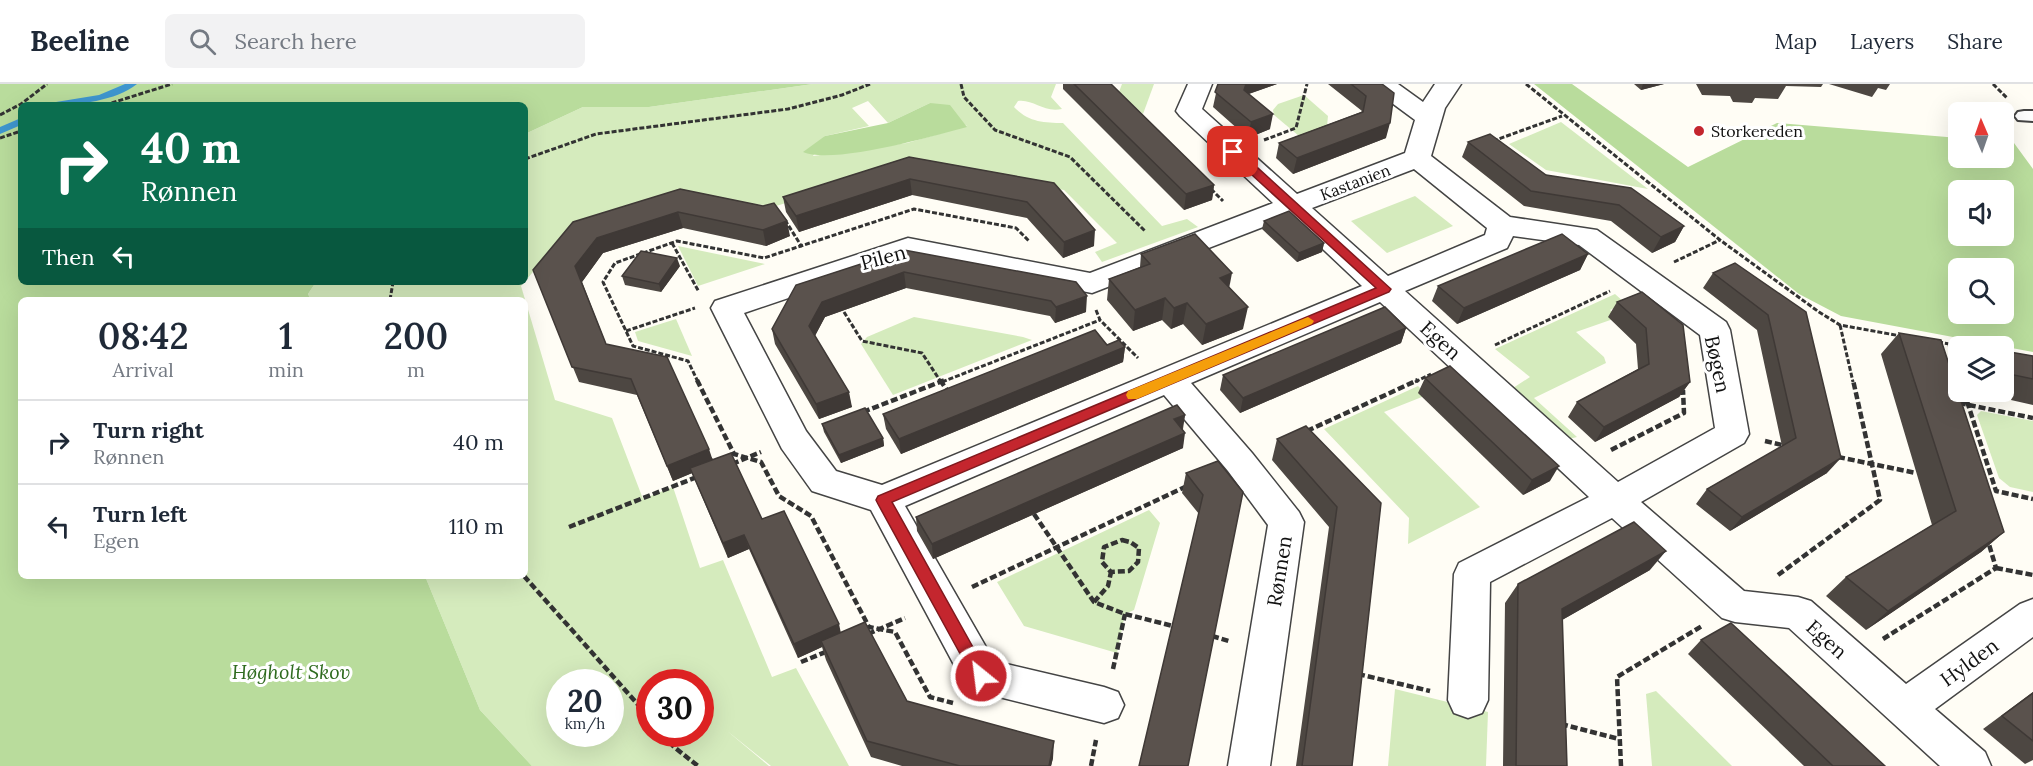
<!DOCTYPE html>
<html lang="en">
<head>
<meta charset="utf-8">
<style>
	body { margin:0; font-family:Lora,serif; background:#f2f2f3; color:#1f2937; height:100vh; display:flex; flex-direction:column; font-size:22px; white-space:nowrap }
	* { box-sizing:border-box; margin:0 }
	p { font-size:20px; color:#747a83 }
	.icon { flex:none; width:33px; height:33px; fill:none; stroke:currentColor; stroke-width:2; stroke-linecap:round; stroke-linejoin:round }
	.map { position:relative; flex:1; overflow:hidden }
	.drawer { position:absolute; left:18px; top:213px; width:510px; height:282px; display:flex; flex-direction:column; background:#fff; border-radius:9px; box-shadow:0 6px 24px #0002 }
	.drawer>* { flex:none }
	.top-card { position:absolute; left:18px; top:18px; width:510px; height:183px; border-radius:9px; box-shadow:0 6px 24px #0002; background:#0b6e4f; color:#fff; overflow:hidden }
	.needle { width:39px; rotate:358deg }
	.fabs { position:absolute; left:1948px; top:18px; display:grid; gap:12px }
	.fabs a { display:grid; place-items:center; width:66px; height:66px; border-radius:9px; background:#fff; box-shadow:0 6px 24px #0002; font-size:30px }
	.speed { position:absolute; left:546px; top:585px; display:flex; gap:12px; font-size:30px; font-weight:700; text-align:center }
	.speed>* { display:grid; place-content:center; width:78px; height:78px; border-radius:50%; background:#fff; box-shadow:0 6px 24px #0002; line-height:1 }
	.speed small { font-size:15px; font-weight:400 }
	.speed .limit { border:9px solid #d22; background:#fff; color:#111 }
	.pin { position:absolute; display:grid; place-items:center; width:51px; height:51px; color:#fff; margin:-26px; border-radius:12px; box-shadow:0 3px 9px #0006 }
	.me { position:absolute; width:66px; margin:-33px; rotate:331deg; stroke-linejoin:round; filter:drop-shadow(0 0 4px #0008) }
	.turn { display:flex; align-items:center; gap:21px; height:126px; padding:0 24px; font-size:27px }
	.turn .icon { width:78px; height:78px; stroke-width:2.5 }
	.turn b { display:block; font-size:42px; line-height:51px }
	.then { display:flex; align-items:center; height:57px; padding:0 24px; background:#0003; gap:12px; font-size:22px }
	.eta { display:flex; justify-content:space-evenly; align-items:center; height:102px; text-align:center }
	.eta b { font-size:36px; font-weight:600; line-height:42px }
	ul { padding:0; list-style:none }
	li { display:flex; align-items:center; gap:18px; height:84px; padding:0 24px; border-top:2px solid #e0e1e3 }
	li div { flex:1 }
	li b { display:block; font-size:22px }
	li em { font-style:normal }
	header { display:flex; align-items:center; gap:36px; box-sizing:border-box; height:84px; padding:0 30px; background:#fff; border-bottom:2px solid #e0e1e3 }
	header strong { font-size:28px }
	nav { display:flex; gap:33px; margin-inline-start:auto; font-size:21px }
	.search { width:420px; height:54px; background:#f2f2f3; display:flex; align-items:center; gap:15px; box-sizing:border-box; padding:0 21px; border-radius:9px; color:#747a83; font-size:22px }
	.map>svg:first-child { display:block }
	.green { fill:#d5ebbd; fill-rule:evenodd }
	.forest { fill:#b9dc9c; fill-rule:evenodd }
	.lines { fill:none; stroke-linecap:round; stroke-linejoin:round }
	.stream { fill:#3f96cf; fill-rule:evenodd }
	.lane-casing { stroke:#444; stroke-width:4 }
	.street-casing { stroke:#444; stroke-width:3 }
	.path-far1 { stroke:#333; stroke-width:3; stroke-dasharray:5 2; stroke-linecap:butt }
	.path { stroke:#333; stroke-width:4.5; stroke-dasharray:7 3; stroke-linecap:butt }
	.lane { fill:#fff; fill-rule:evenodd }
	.street { fill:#fff; fill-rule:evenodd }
	.wall { fill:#4d4742 }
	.shaded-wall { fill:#3f3936 }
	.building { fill:#5a524d; stroke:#3f3936; stroke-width:1.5 }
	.route { fill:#c4262e; stroke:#7f191e; stroke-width:1.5 }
	.slow { fill:#f59e0b }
	.poi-dot { fill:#c4262e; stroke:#fff; stroke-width:2 }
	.labels { text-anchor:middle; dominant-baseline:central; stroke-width:6; stroke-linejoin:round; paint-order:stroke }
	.far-poi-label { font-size:16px; fill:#111; stroke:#fff; text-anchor:start }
	.far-street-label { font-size:16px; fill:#111; stroke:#fff }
	.street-label { font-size:20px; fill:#111; stroke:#fff }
	.park-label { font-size:20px; font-style:italic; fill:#2f6b1f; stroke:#fff }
</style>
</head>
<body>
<header>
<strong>Beeline</strong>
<div class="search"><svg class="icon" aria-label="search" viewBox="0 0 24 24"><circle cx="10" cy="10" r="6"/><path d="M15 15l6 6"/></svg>Search here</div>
<nav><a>Map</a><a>Layers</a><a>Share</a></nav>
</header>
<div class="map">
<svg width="2033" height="682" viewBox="0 0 2033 682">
	<rect width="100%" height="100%" fill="#fffdf5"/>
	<g class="green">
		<path d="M813 0H1056L1051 13 1062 25C1043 29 1034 15 1018 17L1014 23C1028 38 1044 39 1063 39L1162 142 1187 135 1198 143 1102 178 1095 168 1117 159 1064 106 910 81 776 122 683 114 566 149 521 202 555 316 612 334 643 415 673 403 700 484 723 476 772 593 796 584 849 682H771L726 646 769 682H532L480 626 425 492H525V216H311L308 210 316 198H525V50L583 23H649ZM868 17 888 39 930 19 967 42 907 59 813 72 825 52 869 42 852 24ZM560 598H610V650H560ZM650 598H700V650H650Z"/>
		<path d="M1122 0H1154L1143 30 1119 8Z"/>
		<path d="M1304 11 1328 32 1327 42 1299 52 1274 31 1273 26 1278 20Z"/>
		<path d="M1561 38 1648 105 1546 86 1509 60Z"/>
		<path d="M1415 112 1453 142 1387 169 1351 137Z"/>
		<path d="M678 162 765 180 698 202Z"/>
		<path d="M1615 210 1625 219 1610 226 1619 233 1576 248 1604 273 1606 279 1534 314 1577 353 1569 355 1513 304 1530 293 1495 265Z"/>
		<path d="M914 233 1023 253 1032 256 893 311 861 260 867 253Z"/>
		<path d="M676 235 692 272 638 257 635 248Z"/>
		<path d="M1418 302 1427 311 1384 328 1480 423 1408 460 1409 434 1324 345Z"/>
		<path d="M1981 327 2033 337V408L2010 403 1999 394 1977 331Z"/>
		<path d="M1149 426 1160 439 1134 526 1125 530 1117 569 1024 542 997 498Z"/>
		<path d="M1395 605 1488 628 1486 682H1388Z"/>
		<path d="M1656 607 1732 682H1652L1646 610Z"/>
	</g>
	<g class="forest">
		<path d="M0 0H813L649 23H583L525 50V21H21V198H316L308 210 311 216H21V492H425L480 626 532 682H0Z"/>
		<path d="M1534 0H1572L1688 83 1777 39 1959 54V74H2004V58L2014 59 2033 85V268L1841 232 1799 210ZM1959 106H2004V152H1959ZM1959 184H2004V230H1959Z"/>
		<path d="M930 19 950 21 967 43C934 52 832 81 803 68L825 52 888 39Z"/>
	</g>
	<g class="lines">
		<g class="stream">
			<path d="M125 0H137C116 17 78 21 51 21L56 18 99 11Z"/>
			<path d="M21 34V41L0 50V43Z"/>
		</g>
		<defs>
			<path id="lane" d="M2024 27H2033V37L2018 36 2015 32 2018 28Z"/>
			<path id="street" d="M1188 0H1212L1202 25 1297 110 1405 69 1415 36 1373 5 1370 0H1398L1423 18 1435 0H1461L1445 24 1431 72 1510 133 1597 146 1726 238 1730 246 1749 350 1744 359 1641 418 1744 507 1798 513 1811 517 1906 600 2020 520 2033 515V553L1935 625 1985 668 1991 682H1940L1789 544 1735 538 1722 534 1612 434 1490 498 1488 616 1482 629 1468 634 1454 629 1448 616 1454 490 1459 479 1589 413 1380 218 1191 299 1252 369 1299 428 1304 438 1270 682H1228L1268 441 1228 387 1164 311 905 422 994 577 1104 603 1118 608 1124 621 1118 634 1104 639 967 605 871 426 812 407 782 365 711 224 715 217 908 154 1090 189 1273 119 1180 32 1176 27ZM1414 85 1487 144 1485 151 1388 192 1312 124ZM1289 133 1362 202 882 401 836 387 806 347 744 229 909 173 1092 209ZM1513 152 1579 161 1700 251 1715 344 1618 398 1405 207 1507 164Z"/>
		</defs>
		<use href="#lane" class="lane-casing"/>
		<use href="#street" class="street-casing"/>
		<g class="path-far1">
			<path d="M961 0 964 13 995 46 1070 73 1145 147"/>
			<path d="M1526 0 1720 156 1819 228 1840 241 1901 252"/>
			<path d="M1993 0 2007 14"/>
			<path d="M105 21 172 0"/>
			<path d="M0 31 21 20 47 0"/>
			<path d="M0 54 21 47"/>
			<path d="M1264 56 1296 44 1307 0"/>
			<path d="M1493 57 1562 32"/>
			<path d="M525 75 596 50 788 25 842 11 870 0"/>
			<path d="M1211 105 1223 117"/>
			<path d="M785 136 802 163"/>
			<path d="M672 159 699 208"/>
			<path d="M1674 178 1720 156"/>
			<path d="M390 216 393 198"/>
			<path d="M1096 226 1100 236 1138 274"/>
			<path d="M844 228 862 257 922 269 941 298"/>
			<path d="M1840 241 1853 298"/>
			<path d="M626 247 695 224"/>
			<path d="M1938 258 1962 262"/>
			<path d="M1495 261 1610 207"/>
			<path d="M1949 261 1959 291"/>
			<path d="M698 298 688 277 633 262 603 198 615 179 677 157 764 174 914 125 1016 144 1029 157"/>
			<path d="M942 298 1100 236"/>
			<path d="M1415 298 1431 290"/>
		</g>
		<g class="path">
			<path d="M697 296 734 370 761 378 779 412 811 432 869 543 895 548 930 613 953 619"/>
			<path d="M940 296 949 309"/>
			<path d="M1964 308 1996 407 2033 415"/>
			<path d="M1959 319 2033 334"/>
			<path d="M863 328 945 296"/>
			<path d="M1307 347 1418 296"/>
			<path d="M1765 357 1782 361"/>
			<path d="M1611 366 1684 329 1683 306"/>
			<path d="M1838 373 1916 389"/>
			<path d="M732 380 761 368"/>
			<path d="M1034 430 1094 518 1125 530 1173 542"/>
			<path d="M569 443 697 393"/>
			<path d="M1122 456 1130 458 1139 464 1138 478 1129 487 1111 488 1102 478 1104 463Z"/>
			<path d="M1996 484 2033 491"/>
			<path d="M1778 491 1880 416 1853 296"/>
			<path d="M524 492 650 634"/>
			<path d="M972 503 1185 403"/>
			<path d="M1094 518 1108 502 1111 488"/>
			<path d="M868 550 905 534"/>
			<path d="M1212 552 1229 557"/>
			<path d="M1883 555 1996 484 1988 457"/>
			<path d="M801 578 828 567"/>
			<path d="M1113 585 1125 530"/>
			<path d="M1358 590 1430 607"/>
			<path d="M1561 640 1619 655"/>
			<path d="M663 650 674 663 698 682"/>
			<path d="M1091 682 1096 656"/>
			<path d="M1621 682 1617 593 1702 542"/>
		</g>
		<use href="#lane" class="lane"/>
		<use href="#street" class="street"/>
	</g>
	<g class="wall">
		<path d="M1063 0H1111L1214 101 1212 116 1184 126 1063 5Z"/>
		<path d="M1218 0H1277L1249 10 1270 45 1248 54 1213 23Z"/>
		<path d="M1328 0H1382L1386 54 1293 90 1276 74 1279 59 1361 28 1362 27Z"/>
		<path d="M1634 0H1664L1641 6Z"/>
		<path d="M1696 0H1823L1821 3 1786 2 1778 15 1755 14 1752 19 1733 18 1730 12 1702 11Z"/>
		<path d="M1829 0H1890L1886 6 1878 4 1872 13Z"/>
		<path d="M1468 58 1546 91 1684 142 1675 158 1652 169 1611 137 1524 122 1462 73Z"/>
		<path d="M909 73 1054 99 1094 162 1063 174 1027 134 912 111 799 148 786 128 783 113Z"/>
		<path d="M680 105 763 122 790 152 766 162 683 144 603 169 582 198 606 260 713 375 762 435 841 549 907 617 1053 674 1051 682H902L871 673 826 576 822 563 798 574 749 465 728 474 692 389 673 397 637 311 579 298 533 186Z"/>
		<path d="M1264 137 1324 159 1322 168 1297 178 1262 145Z"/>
		<path d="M904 166 1086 228 1055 239 1050 232 906 204 825 233 815 252 852 323 819 335 775 260 772 245Z"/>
		<path d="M1141 170 1229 204 1243 245 1202 261 1183 240 1171 245 1162 236 1133 247 1107 216 1109 195 1140 183Z"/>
		<path d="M1588 170 1580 186 1457 240 1432 217 1438 202Z"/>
		<path d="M680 182 661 208 625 201 622 192Z"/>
		<path d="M1713 189 1806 228 1827 389 1730 447 1696 420 1707 405 1782 362 1757 246 1703 204Z"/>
		<path d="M1642 208 1690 298 1679 313 1595 358 1568 333 1577 318 1638 285 1636 260 1608 233 1617 218Z"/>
		<path d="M1406 244 1401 259 1240 329 1220 306 1223 291Z"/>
		<path d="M1899 249 2004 448 1981 468 1866 546 1826 512 1846 493 1932 441 1881 270Z"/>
		<path d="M1107 261 1125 263 1123 278 901 370 886 345 883 330Z"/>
		<path d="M2004 267 2033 272V321L1980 309V308H2004Z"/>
		<path d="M1425 294 1550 397 1523 411 1418 309Z"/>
		<path d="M1185 331 1183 345V364L933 475 917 447 916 433Z"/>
		<path d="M822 340 883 354 884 362 841 379 824 348Z"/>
		<path d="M1277 355 1381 419 1352 682H1296L1329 443 1272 376Z"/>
		<path d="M1218 377 1199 430 1182 409 1186 389Z"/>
		<path d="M1650 486 1562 536 1567 682H1503L1505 519 1518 500Z"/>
		<path d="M1701 556 1885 682H1804L1688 570Z"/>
		<path d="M2033 608V676L2025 680 1983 645Z"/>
	</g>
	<g class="shaded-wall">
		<path d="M1246 0H1277L1245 11 1244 6Z"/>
		<path d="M1643 0H1664L1641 6Z"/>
		<path d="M1273 30 1270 45 1248 54 1251 38Z"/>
		<path d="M1390 39 1386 54 1293 90 1297 74Z"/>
		<path d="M910 95 912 111 799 148 796 132Z"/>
		<path d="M1214 101 1212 116 1184 126 1186 110Z"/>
		<path d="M678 128 683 144 603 169 582 198 575 182 597 154Z"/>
		<path d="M787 137 790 152 766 162 763 146Z"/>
		<path d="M1684 142 1675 158 1652 169 1661 153Z"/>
		<path d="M1095 146 1094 162 1063 174 1064 158Z"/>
		<path d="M1324 159 1322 168 1297 178 1299 169Z"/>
		<path d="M1588 170 1580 186 1457 240 1464 224Z"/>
		<path d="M677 174 680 182 661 208 659 200Z"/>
		<path d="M904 188 906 204 825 233 812 257 809 242 822 218Z"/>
		<path d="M1232 189 1228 210 1220 194Z"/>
		<path d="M1087 212 1086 228 1055 239 1056 223Z"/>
		<path d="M1165 214 1162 236 1133 247 1135 226Z"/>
		<path d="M1187 219 1183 240 1171 245 1174 224Z"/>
		<path d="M1248 223 1243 245 1202 261 1206 240Z"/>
		<path d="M1406 244 1401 259 1240 329 1243 314Z"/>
		<path d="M1125 263 1123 278 901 370 899 355Z"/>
		<path d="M1690 298 1679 313 1595 358 1604 343Z"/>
		<path d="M849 308 852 323 819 335 816 320Z"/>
		<path d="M1185 331 1182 346 1174 335Z"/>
		<path d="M1185 349 1183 364 933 475 932 460Z"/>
		<path d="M883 354 884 362 841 379 839 371Z"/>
		<path d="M709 365 714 380 673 397 667 382Z"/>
		<path d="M1841 374 1827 389 1730 447 1742 433Z"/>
		<path d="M1559 382 1550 397 1523 411 1532 396Z"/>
		<path d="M2004 448 1981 468 1866 546 1888 527Z"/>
		<path d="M744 451 749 465 728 474 723 459Z"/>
		<path d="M1666 467 1650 486 1548 544 1562 525Z"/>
		<path d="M839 540 842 554 821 557 822 563 798 574 794 560Z"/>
		<path d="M1054 657 1053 674 1051 682H1049Z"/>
	</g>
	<g class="building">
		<path d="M1074 0H1111L1214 101 1186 110Z"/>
		<path d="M1218 0H1246L1244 6 1273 30 1251 38 1215 8Z"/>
		<path d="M1351 0H1382L1394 9 1390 39 1297 74 1279 59 1363 28 1366 12Z"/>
		<path d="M1490 50 1546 91 1631 104 1684 142 1661 153 1619 121 1531 107 1468 58Z"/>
		<path d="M909 73 1054 99 1095 146 1064 158 1027 118 910 95 796 132 783 113Z"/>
		<path d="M680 105 763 122 774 119 787 137 763 146 678 128 597 154 575 182 606 260 667 273 709 365 667 382 631 295 572 283 533 186 573 138Z"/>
		<path d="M1289 127 1324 159 1299 169 1264 137Z"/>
		<path d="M1195 150 1232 189 1220 194 1248 223 1206 240 1187 219 1174 224 1165 214 1135 226 1109 195 1150 180 1141 170Z"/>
		<path d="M1562 150 1588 170 1464 224 1438 202Z"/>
		<path d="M904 166 1076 198 1087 212 1056 223 1051 217 904 188 822 218 809 242 849 308 816 320 772 245 796 201Z"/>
		<path d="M641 167 677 174 659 200 622 192Z"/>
		<path d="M1735 179 1806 228 1841 374 1742 433 1707 405 1796 354 1768 231 1713 189Z"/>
		<path d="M1642 208 1683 241 1690 298 1604 343 1577 318 1649 280 1646 244 1617 218Z"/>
		<path d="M1385 223 1406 244 1243 314 1223 291Z"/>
		<path d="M1095 246 1107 261 1119 256 1125 263 899 355 883 330Z"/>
		<path d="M1899 249 1941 256 2004 448 1888 527 1846 493 1956 427Z"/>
		<path d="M2004 267 2033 272V295L2004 289Z"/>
		<path d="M1450 282 1559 382 1532 396 1425 294Z"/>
		<path d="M1177 321 1185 331 1174 335 1185 349 932 460 916 433Z"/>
		<path d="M865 324 883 354 839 371 822 340Z"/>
		<path d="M1306 342 1381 419 1352 682H1302L1337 423 1277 355Z"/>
		<path d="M731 369 762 435 784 427 839 540 794 560 744 451 723 459 690 384Z"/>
		<path d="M1218 377 1243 408 1188 682H1139L1203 411 1186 389Z"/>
		<path d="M1634 438 1666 467 1562 525 1567 682H1516L1518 500Z"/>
		<path d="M865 538 907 617 1054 657 1049 682H960L867 657 821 557Z"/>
		<path d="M1731 539 1885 682H1833L1701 556Z"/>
		<path d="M2033 609V657L2002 632Z"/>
	</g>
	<path class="route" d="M1233 64 1237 65 1391 205 1389 208 892 418 989 592 986 597 981 599 975 597 878 420 876 416 878 412 1376 204 1229 70 1227 68Z"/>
	<path class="slow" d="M1308 233 1314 237 1312 240 1137 315H1128L1126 311 1128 307Z"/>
	<circle class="poi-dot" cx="1699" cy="47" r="6"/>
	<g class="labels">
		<g class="far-poi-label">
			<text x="1711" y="47">Storkereden</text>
		</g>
		<g class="far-street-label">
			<text transform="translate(1355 98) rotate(-21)">Kastanien</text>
		</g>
		<g class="street-label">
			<text transform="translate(883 173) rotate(-15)">Pilen</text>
			<text transform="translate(1441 256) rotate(42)">Egen</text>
			<text transform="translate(1718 280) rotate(78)">Bøgen</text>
			<text transform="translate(1279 487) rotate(-81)">Rønnen</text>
			<text transform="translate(1827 555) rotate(42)">Egen</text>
			<text transform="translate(1969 578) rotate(-36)">Hylden</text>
		</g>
		<g class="park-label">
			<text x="291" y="587">Høgholt Skov</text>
		</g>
	</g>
</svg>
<div class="fabs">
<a><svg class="needle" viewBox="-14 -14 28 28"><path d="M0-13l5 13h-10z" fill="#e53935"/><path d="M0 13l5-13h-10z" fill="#747a83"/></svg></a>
<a><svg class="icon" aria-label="sound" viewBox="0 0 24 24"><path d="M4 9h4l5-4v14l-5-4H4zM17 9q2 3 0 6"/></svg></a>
<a><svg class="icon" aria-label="search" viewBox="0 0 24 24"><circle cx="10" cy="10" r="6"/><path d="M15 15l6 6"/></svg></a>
<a><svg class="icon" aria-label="layers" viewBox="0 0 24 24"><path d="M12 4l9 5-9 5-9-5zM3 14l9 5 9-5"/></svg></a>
</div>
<div class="speed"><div>20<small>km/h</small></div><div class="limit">30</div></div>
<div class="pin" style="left:1233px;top:68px;background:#d93025"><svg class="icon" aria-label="arrive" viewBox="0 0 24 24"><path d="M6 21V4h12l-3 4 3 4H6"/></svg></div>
<svg class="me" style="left:981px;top:592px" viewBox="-20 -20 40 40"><circle r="17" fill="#c4262e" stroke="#fff" stroke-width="3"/><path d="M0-11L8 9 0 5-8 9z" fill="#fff"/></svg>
<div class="top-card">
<div class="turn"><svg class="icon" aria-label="right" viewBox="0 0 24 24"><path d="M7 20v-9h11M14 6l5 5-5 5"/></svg><div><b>40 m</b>Rønnen</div></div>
<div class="then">Then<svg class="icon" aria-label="left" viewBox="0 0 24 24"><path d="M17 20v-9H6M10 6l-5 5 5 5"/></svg></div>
</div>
<section class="drawer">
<div class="eta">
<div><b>08:42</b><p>Arrival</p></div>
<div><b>1</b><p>min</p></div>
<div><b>200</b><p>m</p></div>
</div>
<ul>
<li><svg class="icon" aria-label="right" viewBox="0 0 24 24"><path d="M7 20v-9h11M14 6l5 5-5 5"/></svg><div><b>Turn right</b><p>Rønnen</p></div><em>40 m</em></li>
<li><svg class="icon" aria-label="left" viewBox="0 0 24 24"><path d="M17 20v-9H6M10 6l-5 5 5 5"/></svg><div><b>Turn left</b><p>Egen</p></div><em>110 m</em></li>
</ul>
</section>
</div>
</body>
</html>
